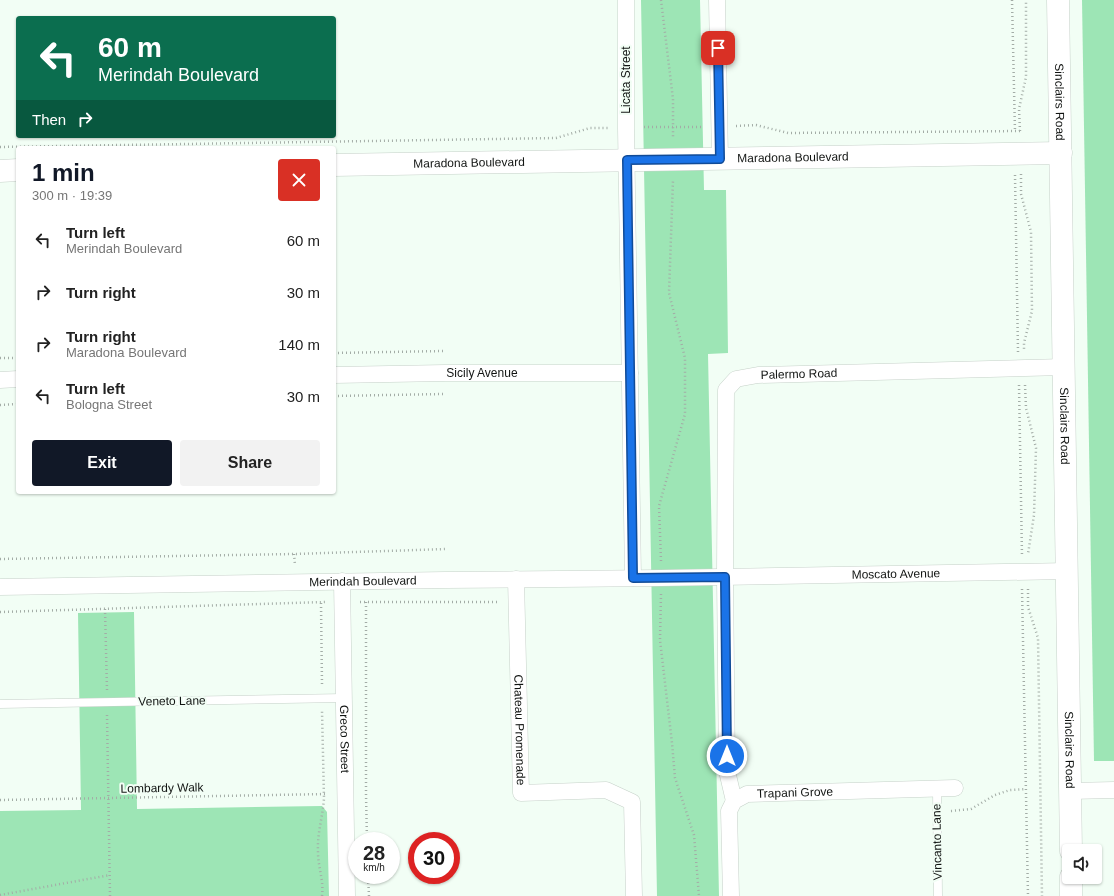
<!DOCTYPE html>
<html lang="en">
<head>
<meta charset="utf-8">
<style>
	body { margin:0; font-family:Helvetica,sans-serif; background:#f2f2f2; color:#222; height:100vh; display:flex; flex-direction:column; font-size:15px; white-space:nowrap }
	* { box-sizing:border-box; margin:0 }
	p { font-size:13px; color:#767676 }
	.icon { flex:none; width:22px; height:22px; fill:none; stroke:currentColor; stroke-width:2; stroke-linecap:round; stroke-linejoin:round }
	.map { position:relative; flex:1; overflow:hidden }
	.side { position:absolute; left:16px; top:146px; width:320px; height:348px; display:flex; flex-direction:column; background:#fff; border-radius:4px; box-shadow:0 1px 3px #0004 }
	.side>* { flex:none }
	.guide { position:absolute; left:16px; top:16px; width:320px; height:122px; border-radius:4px; box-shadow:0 1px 3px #0004; background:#0b6e4f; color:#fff; overflow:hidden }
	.controls { position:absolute; left:1062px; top:844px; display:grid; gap:8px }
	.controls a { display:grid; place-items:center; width:40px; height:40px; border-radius:4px; background:#fff; box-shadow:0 1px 3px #0004; font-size:20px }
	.speed { position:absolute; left:348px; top:832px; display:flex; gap:8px; font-size:20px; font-weight:700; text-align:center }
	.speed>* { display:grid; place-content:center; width:52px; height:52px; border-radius:50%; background:#fff; box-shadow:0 1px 3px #0004; line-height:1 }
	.speed small { font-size:10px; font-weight:400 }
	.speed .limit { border:6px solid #d22; background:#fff; color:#111 }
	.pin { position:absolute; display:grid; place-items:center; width:34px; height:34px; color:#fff; margin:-17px; border-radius:8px; box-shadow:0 2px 6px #0006 }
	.me { position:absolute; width:44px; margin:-22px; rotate:0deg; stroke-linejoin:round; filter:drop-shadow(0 0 3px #0008) }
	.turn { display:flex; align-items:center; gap:14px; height:84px; padding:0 16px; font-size:18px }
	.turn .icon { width:52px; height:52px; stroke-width:2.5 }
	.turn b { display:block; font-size:28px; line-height:34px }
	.then { display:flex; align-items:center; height:38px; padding:0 16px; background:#0003; gap:8px; font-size:15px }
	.round { display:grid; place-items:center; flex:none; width:42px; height:42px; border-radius:4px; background:#f2f2f2 }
	.head { display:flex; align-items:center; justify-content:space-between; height:68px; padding:0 16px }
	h1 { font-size:24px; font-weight:700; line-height:30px; color:#111827 }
	.primary-button { display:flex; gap:8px; margin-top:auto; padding:8px 16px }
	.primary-button a { flex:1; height:46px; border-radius:4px; background:#111827; color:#fff; font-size:16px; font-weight:700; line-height:46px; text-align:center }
	.primary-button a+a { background:#f2f2f2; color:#222 }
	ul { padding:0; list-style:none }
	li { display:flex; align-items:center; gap:12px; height:52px; padding:0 16px }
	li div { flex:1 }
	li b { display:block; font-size:15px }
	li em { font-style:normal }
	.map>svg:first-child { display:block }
	.green { fill:#9de5b5 }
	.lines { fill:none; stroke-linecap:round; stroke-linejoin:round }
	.lane-casing { stroke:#c6d1c9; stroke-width:9 }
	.street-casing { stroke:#c6d1c9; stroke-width:17 }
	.secondary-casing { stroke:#c6d1c9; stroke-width:23 }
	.path { stroke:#a3aca6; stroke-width:2.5; stroke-dasharray:1 3; stroke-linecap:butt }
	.lane { stroke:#fff; stroke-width:8 }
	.street { stroke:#fff; stroke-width:16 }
	.secondary { stroke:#fff; stroke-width:22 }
	.route-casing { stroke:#114b97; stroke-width:10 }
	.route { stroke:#1a73e8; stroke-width:7 }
	.labels { text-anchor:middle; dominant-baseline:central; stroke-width:4; stroke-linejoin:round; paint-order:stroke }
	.street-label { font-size:12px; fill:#111412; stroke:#f2fef5 }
</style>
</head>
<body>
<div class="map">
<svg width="1114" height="896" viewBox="0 0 1114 896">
	<rect width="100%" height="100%" fill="#f2fef5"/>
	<g class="green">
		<path d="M641 0H700L704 190H726L728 353 708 354 719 896H657Z"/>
		<path d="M1082 0H1114V761H1094Z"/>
		<path d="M134 612 137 809 322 806 327 812 329 896H0V811L81 810 78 613Z"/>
	</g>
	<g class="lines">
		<defs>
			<g id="lane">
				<path d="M0 704 344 698"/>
				<path d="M937 788 938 896"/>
			</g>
			<g id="street">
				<path d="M626 0V128L633 578"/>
				<path d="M717 0 720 159"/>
				<path id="s1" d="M334 375 445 373H630"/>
				<path d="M0 380 18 379"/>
				<path id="s2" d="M516 579 521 793 606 790 632 802 634 896"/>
				<path id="s3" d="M342 581 347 896"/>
				<path id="s4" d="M0 587 445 580 661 578 1067 571"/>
				<path d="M1070 791 1114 790"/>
				<path id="s5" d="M734 801 727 771 725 577 726 390 736 379 758 375 1064 367"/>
				<path id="s6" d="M731 896 729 811 734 801 747 794 955 788"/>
			</g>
			<g id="secondary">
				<path id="s7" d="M1058 0 1071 851"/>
				<path id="s8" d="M334 165 1061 153"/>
				<path d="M0 171 18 170"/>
				<path d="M1071 877V896"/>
			</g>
		</defs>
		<use href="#lane" class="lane-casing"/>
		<use href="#street" class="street-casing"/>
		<use href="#secondary" class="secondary-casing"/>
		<g class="path">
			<path d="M661 0 673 99V139"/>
			<path d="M1012 0 1015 132"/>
			<path d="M736 126 756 125 788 133 1020 131"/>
			<path d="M644 127H703"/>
			<path d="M1020 131 1019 109 1026 77V0"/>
			<path d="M0 147 556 138 590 128H609"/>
			<path d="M1021 174V194L1031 232 1032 311 1024 343V350"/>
			<path d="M1015 175 1018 352"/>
			<path d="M334 353 443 351"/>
			<path d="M0 358H18"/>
			<path d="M1019 385 1022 556"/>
			<path d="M1025 385 1026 408 1036 448 1034 515 1028 554"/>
			<path d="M334 396 443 394"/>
			<path d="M0 405 18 404"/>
			<path d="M294 554 295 565"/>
			<path d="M0 559 294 554 447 549"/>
			<path d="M661 561 659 506 685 414V358L669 293 673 180"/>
			<path d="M1022 589 1028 896"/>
			<path d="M1028 589V607L1038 638 1042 896"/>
			<path d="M661 594 660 640 672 743 675 778 694 835 699 896"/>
			<path d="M360 602H499"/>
			<path d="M366 602V794L367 841"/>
			<path d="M321 603 322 684"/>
			<path d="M105 609 107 690"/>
			<path d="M0 612 325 602"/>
			<path d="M107 715 110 896"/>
			<path d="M0 800 327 794"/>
			<path d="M951 811 971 809 995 795 1010 790 1026 789"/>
			<path d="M368 875 369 896"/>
			<path d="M0 895 110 875"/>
			<path d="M322 896C324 881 318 867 318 852 317 833 323 816 324 798L322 711"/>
		</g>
		<use href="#lane" class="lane"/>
		<use href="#street" class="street"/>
		<use href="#secondary" class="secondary"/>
	</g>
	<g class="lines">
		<defs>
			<path id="route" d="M718 48 720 159 627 160 633 578 725 577 727 756"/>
		</defs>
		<use href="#route" class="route-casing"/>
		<use href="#route" class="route"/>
	</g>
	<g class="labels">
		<g class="street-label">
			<text transform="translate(626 80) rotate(-90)">Licata Street</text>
			<text stroke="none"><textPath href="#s7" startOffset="102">Sinclairs Road</textPath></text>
			<text stroke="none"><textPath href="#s8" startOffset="459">Maradona Boulevard</textPath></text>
			<text stroke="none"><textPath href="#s8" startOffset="135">Maradona Boulevard</textPath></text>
			<text stroke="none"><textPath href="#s1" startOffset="148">Sicily Avenue</textPath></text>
			<text stroke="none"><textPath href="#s5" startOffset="490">Palermo Road</textPath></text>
			<text stroke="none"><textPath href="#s7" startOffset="426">Sinclairs Road</textPath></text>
			<text stroke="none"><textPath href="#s4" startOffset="896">Moscato Avenue</textPath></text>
			<text stroke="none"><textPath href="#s4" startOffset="363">Merindah Boulevard</textPath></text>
			<text transform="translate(172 701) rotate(-1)">Veneto Lane</text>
			<text stroke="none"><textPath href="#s2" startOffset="151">Chateau Promenade</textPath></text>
			<text stroke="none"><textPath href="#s3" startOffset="158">Greco Street</textPath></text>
			<text stroke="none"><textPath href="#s7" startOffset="750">Sinclairs Road</textPath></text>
			<text transform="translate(162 788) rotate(-1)">Lombardy Walk</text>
			<text stroke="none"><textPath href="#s6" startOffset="159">Trapani Grove</textPath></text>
			<text transform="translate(937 842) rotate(-91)">Vincanto Lane</text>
		</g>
	</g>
</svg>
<div class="controls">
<a><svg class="icon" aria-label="sound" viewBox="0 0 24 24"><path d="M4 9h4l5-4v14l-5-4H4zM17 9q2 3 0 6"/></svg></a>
</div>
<div class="speed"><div>28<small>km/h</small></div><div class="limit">30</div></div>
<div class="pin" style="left:718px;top:48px;background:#d93025"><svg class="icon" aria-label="arrive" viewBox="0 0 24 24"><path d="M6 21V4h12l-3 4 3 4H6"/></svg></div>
<svg class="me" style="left:727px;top:756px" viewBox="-20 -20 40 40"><circle r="17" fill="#1a73e8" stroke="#fff" stroke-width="3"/><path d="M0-11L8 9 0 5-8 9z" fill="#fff"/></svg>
<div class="guide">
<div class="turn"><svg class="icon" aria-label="left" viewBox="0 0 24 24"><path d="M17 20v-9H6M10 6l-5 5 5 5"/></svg><div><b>60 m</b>Merindah Boulevard</div></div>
<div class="then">Then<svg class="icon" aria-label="right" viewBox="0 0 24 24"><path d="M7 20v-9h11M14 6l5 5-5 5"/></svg></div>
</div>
<section class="side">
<div class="head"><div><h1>1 min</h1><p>300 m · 19:39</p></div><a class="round" style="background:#d93025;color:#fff"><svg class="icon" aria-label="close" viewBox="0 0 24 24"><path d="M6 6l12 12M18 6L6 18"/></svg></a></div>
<ul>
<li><svg class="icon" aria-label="left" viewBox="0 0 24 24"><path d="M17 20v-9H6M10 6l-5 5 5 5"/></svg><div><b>Turn left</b><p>Merindah Boulevard</p></div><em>60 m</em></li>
<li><svg class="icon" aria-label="right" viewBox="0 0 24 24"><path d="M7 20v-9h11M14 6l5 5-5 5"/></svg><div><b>Turn right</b></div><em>30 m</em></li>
<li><svg class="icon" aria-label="right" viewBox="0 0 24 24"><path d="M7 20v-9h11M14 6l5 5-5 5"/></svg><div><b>Turn right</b><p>Maradona Boulevard</p></div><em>140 m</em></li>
<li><svg class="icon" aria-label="left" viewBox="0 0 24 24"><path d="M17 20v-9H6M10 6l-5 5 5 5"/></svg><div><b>Turn left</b><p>Bologna Street</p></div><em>30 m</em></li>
</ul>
<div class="primary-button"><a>Exit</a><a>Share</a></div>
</section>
</div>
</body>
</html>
